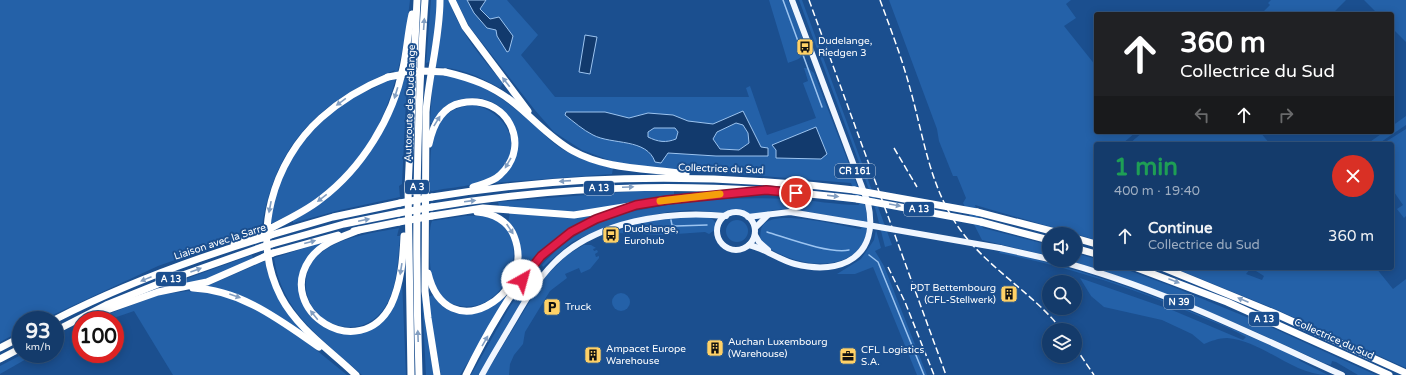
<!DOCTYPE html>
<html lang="en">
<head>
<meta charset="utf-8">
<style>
	body { margin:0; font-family:"Varela Round",sans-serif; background:#214673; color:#f1f3f6; height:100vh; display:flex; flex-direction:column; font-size:15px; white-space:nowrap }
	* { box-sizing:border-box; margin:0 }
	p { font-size:13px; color:#9dadc1 }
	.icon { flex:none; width:22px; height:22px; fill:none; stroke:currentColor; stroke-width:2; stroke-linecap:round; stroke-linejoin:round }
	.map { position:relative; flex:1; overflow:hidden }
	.side { position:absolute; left:1094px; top:142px; width:300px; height:128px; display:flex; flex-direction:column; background:#143b6b; border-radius:4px; box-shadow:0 2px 10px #0003,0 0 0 1px #33557e }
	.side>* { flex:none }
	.hud { position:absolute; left:1094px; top:12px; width:300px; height:122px; border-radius:4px; box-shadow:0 2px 10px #0003,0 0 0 1px #33557e; background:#202124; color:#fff; overflow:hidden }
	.tools { position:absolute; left:1042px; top:227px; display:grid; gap:8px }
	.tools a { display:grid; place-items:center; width:40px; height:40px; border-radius:50%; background:#143b6b; box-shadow:0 2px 10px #0003,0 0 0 1px #33557e; font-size:20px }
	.speed { position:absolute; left:12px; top:311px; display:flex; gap:8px; font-size:20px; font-weight:700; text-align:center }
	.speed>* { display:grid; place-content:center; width:52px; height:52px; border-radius:50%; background:#143b6b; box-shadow:0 2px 10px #0003,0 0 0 1px #33557e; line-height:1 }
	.speed small { font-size:10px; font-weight:400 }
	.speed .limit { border:6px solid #d22; background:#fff; color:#111 }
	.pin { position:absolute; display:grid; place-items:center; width:34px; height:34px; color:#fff; margin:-17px; border:2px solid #fff; border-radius:50%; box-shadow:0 1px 4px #0007 }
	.me { position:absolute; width:44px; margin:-22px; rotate:38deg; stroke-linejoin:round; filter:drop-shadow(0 0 3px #0008) }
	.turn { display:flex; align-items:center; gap:14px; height:84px; padding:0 20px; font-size:18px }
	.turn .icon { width:52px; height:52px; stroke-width:2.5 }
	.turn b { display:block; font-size:28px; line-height:34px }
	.lanes { display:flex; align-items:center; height:38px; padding:0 20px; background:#0003; justify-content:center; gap:20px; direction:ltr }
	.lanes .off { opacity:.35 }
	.round { display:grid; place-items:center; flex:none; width:42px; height:42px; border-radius:21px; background:#214673 }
	.overview { display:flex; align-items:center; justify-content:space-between; height:68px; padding:0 20px }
	h1 { font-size:24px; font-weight:700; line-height:30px; color:#1e9e55 }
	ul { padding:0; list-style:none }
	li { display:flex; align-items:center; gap:12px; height:52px; padding:0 20px }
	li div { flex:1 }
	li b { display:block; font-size:15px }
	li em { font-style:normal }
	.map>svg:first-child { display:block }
	.green { fill:#2461a8; fill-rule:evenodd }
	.water { fill:#123a6d; stroke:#9cc4f0; fill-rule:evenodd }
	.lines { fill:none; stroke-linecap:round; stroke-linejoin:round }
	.stream { stroke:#9cc4f0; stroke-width:1.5 }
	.major { stroke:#f0f6ff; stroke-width:6 }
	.highway { stroke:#fff; stroke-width:7 }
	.rail { stroke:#fff; stroke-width:1.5; stroke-dasharray:7 3; stroke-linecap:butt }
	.major-bridge { stroke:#f0f6ff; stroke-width:6 }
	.highway-bridge { stroke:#fff; stroke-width:7 }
	.oneway { fill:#829ec1 }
	.route-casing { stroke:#92132f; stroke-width:10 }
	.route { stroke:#e11d48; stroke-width:7 }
	.slow { stroke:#f59e0b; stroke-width:7 }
	.labels { text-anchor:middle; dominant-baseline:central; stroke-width:4; stroke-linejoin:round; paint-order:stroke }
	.shield { fill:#1b4f8f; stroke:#bbcadd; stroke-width:1 }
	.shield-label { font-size:9px; font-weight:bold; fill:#fff }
	.poi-label { font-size:10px; fill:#fff; stroke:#1b4f8f; text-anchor:start }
	.street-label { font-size:10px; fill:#fff; stroke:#1b4f8f }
</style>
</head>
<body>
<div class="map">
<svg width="1406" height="375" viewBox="0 0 1406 375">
	<rect width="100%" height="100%" fill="#1b4f8f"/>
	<g class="green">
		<path d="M0 0H410C398 103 372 180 270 224 272 215 272 205 275 197 285 158 315 123 347 101 362 91 387 87 395 70 319 101 275 144 262 227L252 233 158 266 42 320H21V331L0 342Z"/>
		<path d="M431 0H437C437 21 434 42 429 62L426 63Z"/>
		<path d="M443 0H449C459 32 482 58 503 83L500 88C479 76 458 67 434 67L442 27Z"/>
		<path d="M456 0H467L474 13 487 28 496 30 497 36 509 51 490 19 480 8 486 0H507L538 35 521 55 555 97H749L746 88 750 86 767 135 816 118 803 83 808 81 804 68H808L814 73 865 206C882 276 798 275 760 241 761 235 759 230 764 224 778 209 841 226 861 229L862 221 791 209 774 210 761 214H750L737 210 727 213 690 210 668 212 643 217 591 233 572 242 543 267 542 265C563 241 588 226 618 216V215C674 201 731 196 789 199 812 200 836 205 859 205L851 183 649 167 614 162 582 150 554 132 534 109 469 26ZM743 111 761 147 768 156H716L668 153 661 162 644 148 593 135 566 112H604L629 118 648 113 673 115 688 121 713 124ZM772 145 821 159 776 158V150Z"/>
		<path d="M769 0H788C793 12 810 48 802 56 799 60 792 61 788 63Z"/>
		<path d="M799 0H802L892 245 885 247 876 211 867 184Z"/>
		<path d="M889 0H1071L1066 4 1076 18 1064 26 1096 66V132H1136L1122 144H1096V240L975 205 983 228 1049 245V256L982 240 963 203 966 198 957 176H953L939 141 937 129Z"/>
		<path d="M1271 0H1346L1332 14H1261L1270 5 1268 3Z"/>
		<path d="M1364 0H1406V42L1392 28V14H1378Z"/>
		<path d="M408 60 402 184 399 186 400 197 340 210 293 223V220L315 206 372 147Z"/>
		<path d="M433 75C476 76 503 98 534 125 542 132 550 141 559 147 576 158 593 164 613 168L612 174 493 183 505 175 515 130C513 125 510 119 507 114 492 94 461 93 443 108 439 112 435 119 432 123H430Z"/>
		<path d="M474 105C511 113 527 155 492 177 476 187 451 187 432 191L430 190C431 152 425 109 474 105Z"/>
		<path d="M1406 116V125L1378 144H1367L1384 132H1392V126Z"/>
		<path d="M736 123 743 125 748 133 749 143 739 150 720 149 713 139 717 132Z"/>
		<path d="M654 128H675L678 132 676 139C666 143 658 142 648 137V132Z"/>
		<path d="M1406 129V216L1404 218 1397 209 1403 205 1392 189V144H1382Z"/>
		<path d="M1143 132H1260L1270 144H1129Z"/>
		<path d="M636 191H674V196L584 212 556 213 499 206 498 202Z"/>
		<path d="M510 213 562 218 592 216 593 219 577 226 513 285 520 253 508 223Z"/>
		<path d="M465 216C474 216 483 215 492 218 535 235 508 314 461 306 455 305 446 303 442 297 438 293 436 286 433 281 429 273 428 228 432 221Z"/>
		<path d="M691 216C700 217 718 214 716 229L709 234 705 232 662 235 617 233C624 223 677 217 691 216Z"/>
		<circle cx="737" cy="231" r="11"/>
		<path d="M399 228 397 236H400C398 259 398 286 385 307 361 345 303 325 306 281 307 269 312 259 322 252 344 236 373 233 399 228Z"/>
		<path d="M876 230 881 248 875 251 884 266 927 375H917L873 267 855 274H837L861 259 874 240Z"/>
		<path d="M326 241C316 250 305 258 301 271 287 317 342 353 379 323 385 318 398 289 402 280L406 375H362C323 339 282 314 274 258Z"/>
		<path d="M584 245H591L596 248 593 249 594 251 597 250 598 252 595 254 596 257 599 256V258L590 269 581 273 579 268 565 274 567 278 550 291 525 332 523 344 514 355 510 364 509 375H485L544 278 567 255Z"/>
		<path d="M1000 251C1104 272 1200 314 1297 357L1300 361 1328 375C1292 375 1264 341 1227 338 1219 338 1211 341 1204 344L1192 334 1162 320 1104 307 1091 296 1080 278 1172 310 1243 340 1246 337C1229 327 1210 321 1192 313 1130 287 1066 266 999 253Z"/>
		<path d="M1075 253 1096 259V268H1122L1171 286 1266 325 1376 375H1358L1336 362 1332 361 1331 365 1324 363C1240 324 1157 287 1068 260H1075Z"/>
		<path d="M252 255 253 258 215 276 173 287 172 284Z"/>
		<path d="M265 261C273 291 283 309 304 333L224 290 207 286Z"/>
		<path d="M1174 268H1251L1246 274 1262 280 1264 276 1256 271 1258 268H1376L1393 289 1406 279V368L1275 309Z"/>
		<path d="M530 277 535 281 479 375H471L509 308Z"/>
		<path d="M188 291 225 295 261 311 304 340 347 375H173L134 311 108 320H92L159 295Z"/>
		<path d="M510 293 460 375H441L436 348 429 349 434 375H426L422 299 433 295C454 328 486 311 510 293Z"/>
		<circle cx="621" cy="302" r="9"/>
		<path d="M23 354H35L0 374V366Z"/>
	</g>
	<g class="water">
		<path d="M467 0H486L480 9 490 19 499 17 513 36 509 51 507 52 497 36 496 30 487 28 474 13Z"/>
		<path d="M585 35 597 37 590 74 579 72Z"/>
		<path d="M743 111 761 147 768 148V156H716L668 153 661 163 655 162C647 138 612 145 593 135 583 130 574 122 565 115L566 112H605L629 118 648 113 673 115 688 121 713 124ZM736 123 743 125 748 133 749 143 739 150 720 149 713 139 717 132ZM654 128H675L678 132 676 139C666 143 658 142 648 137V132Z"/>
		<path d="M816 127 827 154 821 159 776 158V150L772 145Z"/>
	</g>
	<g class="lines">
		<g class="stream">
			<path d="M783 0 822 107"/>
			<path d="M671 220 672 225 676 226 707 225"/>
			<path d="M767 232C787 238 829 254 849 250"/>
			<path d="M869 255 878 262 924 375"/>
		</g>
		<g class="major">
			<circle cx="736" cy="231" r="19"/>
			<path d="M748 217 790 212 862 224"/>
			<path d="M755 228 768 215"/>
			<path d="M755 235 759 242 768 250"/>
			<path d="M749 245C766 249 779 260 795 264 842 276 880 256 868 203L792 0"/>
			<path d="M1000 248 1049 259"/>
			<path d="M1055 260C1155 286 1248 332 1342 375"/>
			<path d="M482 375C491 358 501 342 511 325 524 303 536 281 554 263 595 221 670 210 726 216"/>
		</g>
		<g class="highway">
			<path d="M452 0 465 27 528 111"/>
			<path d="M445 72C471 78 493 86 514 103 534 119 551 139 573 151 607 170 648 168 686 174"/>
			<path d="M429 144C433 125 441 107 461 103 505 93 534 144 500 175 493 182 482 184 473 187"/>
			<path d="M432 197C572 174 713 173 854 190"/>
			<path d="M432 207C578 183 711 182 857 199"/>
			<path d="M977 212 1063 234"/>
			<path d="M432 216 483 208 574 215 667 200 744 192"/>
			<path d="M981 222 1049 240"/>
			<path d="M271 228C289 219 306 211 321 199 362 168 393 118 403 68 407 50 408 31 412 14"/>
			<path d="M359 230C341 237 321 243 310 259 274 311 360 365 391 305 401 284 403 259 404 236"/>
			<path d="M354 231 399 222"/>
			<path d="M271 235 333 217 400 203"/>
			<path d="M1075 238 1096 244"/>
			<path d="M234 243 262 232"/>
			<path d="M272 244 344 224 399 213"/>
			<path d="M1075 248 1096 254"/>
			<path d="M273 253 338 235"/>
			<path d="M1137 268 1227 302 1389 375"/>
			<path d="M1164 268 1274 313 1406 373"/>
			<path d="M428 273C446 350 538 296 514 236 508 221 493 213 477 212"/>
			<path d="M193 288C242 290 281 321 319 347"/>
			<path d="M104 311 158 292 207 282 264 257"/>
			<path d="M54 320C120 286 190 260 262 238"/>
			<path d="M55 331 106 305 163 282 262 247"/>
			<path d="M0 348 21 337"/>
			<path d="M0 359 21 348"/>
			<path d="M356 375C330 350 298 329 281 297 250 237 273 161 321 118 341 100 363 87 388 77"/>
			<path d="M411 375 408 188 417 0"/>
			<path d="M419 375C415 250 416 125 425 0"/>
			<path d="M437 375 428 318 425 291 426 112C429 74 440 38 440 0"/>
			<path d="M466 375C483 340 514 284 542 256 562 236 588 221 615 212"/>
		</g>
		<g class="rail">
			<path d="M809 0 946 375"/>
			<path d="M880 0C891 30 903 61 911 92 924 139 930 187 959 228 987 268 1032 292 1062 330"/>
			<path d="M894 148 917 187"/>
			<path d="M888 267 905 302 934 375"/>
			<path d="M1075 347 1094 375"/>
		</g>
		<path class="major-bridge" d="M862 224 1000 248"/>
		<g class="highway-bridge">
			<path d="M388 77 422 71 445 72"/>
			<path d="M854 190 977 212"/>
			<path d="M857 199 981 222"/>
			<path d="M400 203 432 197"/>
			<path d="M399 213 432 207"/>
			<path d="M399 222 432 216"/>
			<path d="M262 232 271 228"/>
			<path d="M262 238 271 235"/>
			<path d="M262 247 272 244"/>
			<path d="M264 257 273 253"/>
		</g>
	</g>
	<defs><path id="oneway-solid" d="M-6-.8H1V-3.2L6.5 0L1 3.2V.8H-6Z"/></defs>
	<g class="oneway">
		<use href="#oneway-solid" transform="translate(424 24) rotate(-86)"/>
		<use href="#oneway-solid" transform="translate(506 82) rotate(-128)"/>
		<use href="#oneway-solid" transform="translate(396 93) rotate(107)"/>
		<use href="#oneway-solid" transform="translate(341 102) rotate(144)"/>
		<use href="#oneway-solid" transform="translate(437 121) rotate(-58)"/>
		<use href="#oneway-solid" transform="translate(508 163) rotate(120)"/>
		<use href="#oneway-solid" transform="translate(565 181) rotate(176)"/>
		<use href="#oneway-solid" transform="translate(628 187) rotate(-3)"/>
		<use href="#oneway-solid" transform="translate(833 196) rotate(7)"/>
		<use href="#oneway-solid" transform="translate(322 198) rotate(142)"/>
		<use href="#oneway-solid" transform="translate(470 201) rotate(-7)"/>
		<use href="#oneway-solid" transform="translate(895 205) rotate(10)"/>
		<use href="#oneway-solid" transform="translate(270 207) rotate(101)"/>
		<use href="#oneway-solid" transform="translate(364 220) rotate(-12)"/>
		<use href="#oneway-solid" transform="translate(510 229) rotate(56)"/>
		<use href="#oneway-solid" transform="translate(310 242) rotate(-15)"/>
		<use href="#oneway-solid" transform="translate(401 269) rotate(99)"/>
		<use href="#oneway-solid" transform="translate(196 270) rotate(-20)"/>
		<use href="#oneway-solid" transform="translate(146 279) rotate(158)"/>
		<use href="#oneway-solid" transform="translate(1174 281) rotate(21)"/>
		<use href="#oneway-solid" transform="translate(235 296) rotate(19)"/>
		<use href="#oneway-solid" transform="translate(1243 300) rotate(-157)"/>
		<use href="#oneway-solid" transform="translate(314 315) rotate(-129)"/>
		<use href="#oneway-solid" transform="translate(418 336) rotate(-92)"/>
		<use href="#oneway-solid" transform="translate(485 341) rotate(-60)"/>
	</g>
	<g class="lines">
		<defs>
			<path id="route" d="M522 280 541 256 571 232 596 219 636 205 667 200 766 190 796 193"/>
		</defs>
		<use href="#route" class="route-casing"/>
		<use href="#route" class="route"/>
		<path class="slow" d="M660 201 720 194"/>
	</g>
	<defs>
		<symbol id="bus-square" viewBox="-11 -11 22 22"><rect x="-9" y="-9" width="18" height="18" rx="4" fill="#ffd166" stroke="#1b4f8f"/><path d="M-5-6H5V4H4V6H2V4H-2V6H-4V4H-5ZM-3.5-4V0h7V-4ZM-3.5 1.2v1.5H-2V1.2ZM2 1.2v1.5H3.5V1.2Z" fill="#111"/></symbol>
		<symbol id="building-square" viewBox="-11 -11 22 22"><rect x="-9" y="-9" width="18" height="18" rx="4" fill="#ffd166" stroke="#1b4f8f"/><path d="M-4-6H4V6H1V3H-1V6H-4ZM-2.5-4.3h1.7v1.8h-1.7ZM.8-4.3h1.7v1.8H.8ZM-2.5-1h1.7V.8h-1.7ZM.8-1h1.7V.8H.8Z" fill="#111"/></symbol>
		<symbol id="parking-square" viewBox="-11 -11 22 22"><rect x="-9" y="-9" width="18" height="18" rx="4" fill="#ffd166" stroke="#1b4f8f"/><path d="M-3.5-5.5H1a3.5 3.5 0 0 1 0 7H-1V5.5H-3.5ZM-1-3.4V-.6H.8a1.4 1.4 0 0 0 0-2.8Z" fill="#111"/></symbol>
		<symbol id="office-square" viewBox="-11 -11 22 22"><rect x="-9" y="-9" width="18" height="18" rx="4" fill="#ffd166" stroke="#1b4f8f"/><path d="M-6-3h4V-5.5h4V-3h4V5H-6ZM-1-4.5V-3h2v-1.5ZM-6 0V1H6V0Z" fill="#111"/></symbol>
	</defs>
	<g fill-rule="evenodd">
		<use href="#bus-square" x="795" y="37" width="20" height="20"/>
		<use href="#bus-square" x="601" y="225" width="20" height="20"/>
		<use href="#building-square" x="999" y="284" width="20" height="20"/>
		<use href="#parking-square" x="542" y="297" width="20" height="20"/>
		<use href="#building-square" x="705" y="338" width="20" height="20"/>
		<use href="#building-square" x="583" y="345" width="20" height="20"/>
		<use href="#office-square" x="838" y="346" width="20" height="20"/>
	</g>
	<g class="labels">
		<g class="shield">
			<rect x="835" y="164" width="40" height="14" rx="3"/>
			<rect x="405" y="180" width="24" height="14" rx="3"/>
			<rect x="584" y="181" width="30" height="14" rx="3"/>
			<rect x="904" y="202" width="30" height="14" rx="3"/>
			<rect x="156" y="272" width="30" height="14" rx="3"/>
			<rect x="1164" y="295" width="30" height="14" rx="3"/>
			<rect x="1249" y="312" width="30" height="14" rx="3"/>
		</g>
		<g class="shield-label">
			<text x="855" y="171">CR 161</text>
			<text x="417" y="187">A 3</text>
			<text x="599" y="188">A 13</text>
			<text x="919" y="209">A 13</text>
			<text x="171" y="279">A 13</text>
			<text x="1179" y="302">N 39</text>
			<text x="1264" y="319">A 13</text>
		</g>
		<g class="poi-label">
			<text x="818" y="41">Dudelange,<tspan x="818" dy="12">Riedgen 3</tspan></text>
			<text x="624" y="229">Dudelange,<tspan x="624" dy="12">Eurohub</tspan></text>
			<text x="996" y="288" text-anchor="end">PDT Bettembourg<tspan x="996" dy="12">(CFL-Stellwerk)</tspan></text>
			<text x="565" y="307">Truck</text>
			<text x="728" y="342">Auchan Luxembourg<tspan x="728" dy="12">(Warehouse)</tspan></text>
			<text x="606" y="349">Ampacet Europe<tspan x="606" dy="12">Warehouse</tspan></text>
			<text x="861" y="350">CFL Logistics<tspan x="861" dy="12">S.A.</tspan></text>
		</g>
		<g class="street-label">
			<text transform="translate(410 103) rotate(-88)">Autoroute de Dudelange</text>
			<text transform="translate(721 169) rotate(2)">Collectrice du Sud</text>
			<text transform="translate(220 242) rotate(-18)">Liaison avec la Sarre</text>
			<text transform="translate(1334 339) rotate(24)">Collectrice du Sud</text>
		</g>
	</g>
</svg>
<div class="tools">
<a><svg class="icon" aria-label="sound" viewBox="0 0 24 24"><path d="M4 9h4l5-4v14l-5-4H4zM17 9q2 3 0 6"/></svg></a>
<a><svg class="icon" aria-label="search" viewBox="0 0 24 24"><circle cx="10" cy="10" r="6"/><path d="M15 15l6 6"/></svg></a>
<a><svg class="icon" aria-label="layers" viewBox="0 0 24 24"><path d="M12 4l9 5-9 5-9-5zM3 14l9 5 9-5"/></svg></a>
</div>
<div class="speed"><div>93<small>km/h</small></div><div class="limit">100</div></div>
<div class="pin" style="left:796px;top:193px;background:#d93025"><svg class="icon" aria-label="arrive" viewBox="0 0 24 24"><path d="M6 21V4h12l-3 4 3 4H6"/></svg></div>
<svg class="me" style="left:522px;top:280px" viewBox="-20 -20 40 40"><circle r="19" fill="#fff"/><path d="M0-13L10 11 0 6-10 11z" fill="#e11d48"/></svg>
<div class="hud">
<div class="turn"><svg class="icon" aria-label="ahead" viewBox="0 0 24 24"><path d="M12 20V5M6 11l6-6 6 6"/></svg><div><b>360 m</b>Collectrice du Sud</div></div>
<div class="lanes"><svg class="icon off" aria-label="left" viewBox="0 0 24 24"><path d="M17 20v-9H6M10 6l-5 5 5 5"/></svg><svg class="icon" aria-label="ahead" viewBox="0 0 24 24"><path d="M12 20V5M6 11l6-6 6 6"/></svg><svg class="icon off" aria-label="right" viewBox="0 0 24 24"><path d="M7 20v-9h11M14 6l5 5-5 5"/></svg></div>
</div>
<section class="side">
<div class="overview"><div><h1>1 min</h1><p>400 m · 19:40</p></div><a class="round" style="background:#d93025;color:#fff"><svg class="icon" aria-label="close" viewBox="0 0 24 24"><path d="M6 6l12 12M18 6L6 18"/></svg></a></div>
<ul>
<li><svg class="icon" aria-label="ahead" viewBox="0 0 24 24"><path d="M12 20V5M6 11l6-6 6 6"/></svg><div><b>Continue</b><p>Collectrice du Sud</p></div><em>360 m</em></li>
</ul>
</section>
</div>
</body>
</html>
